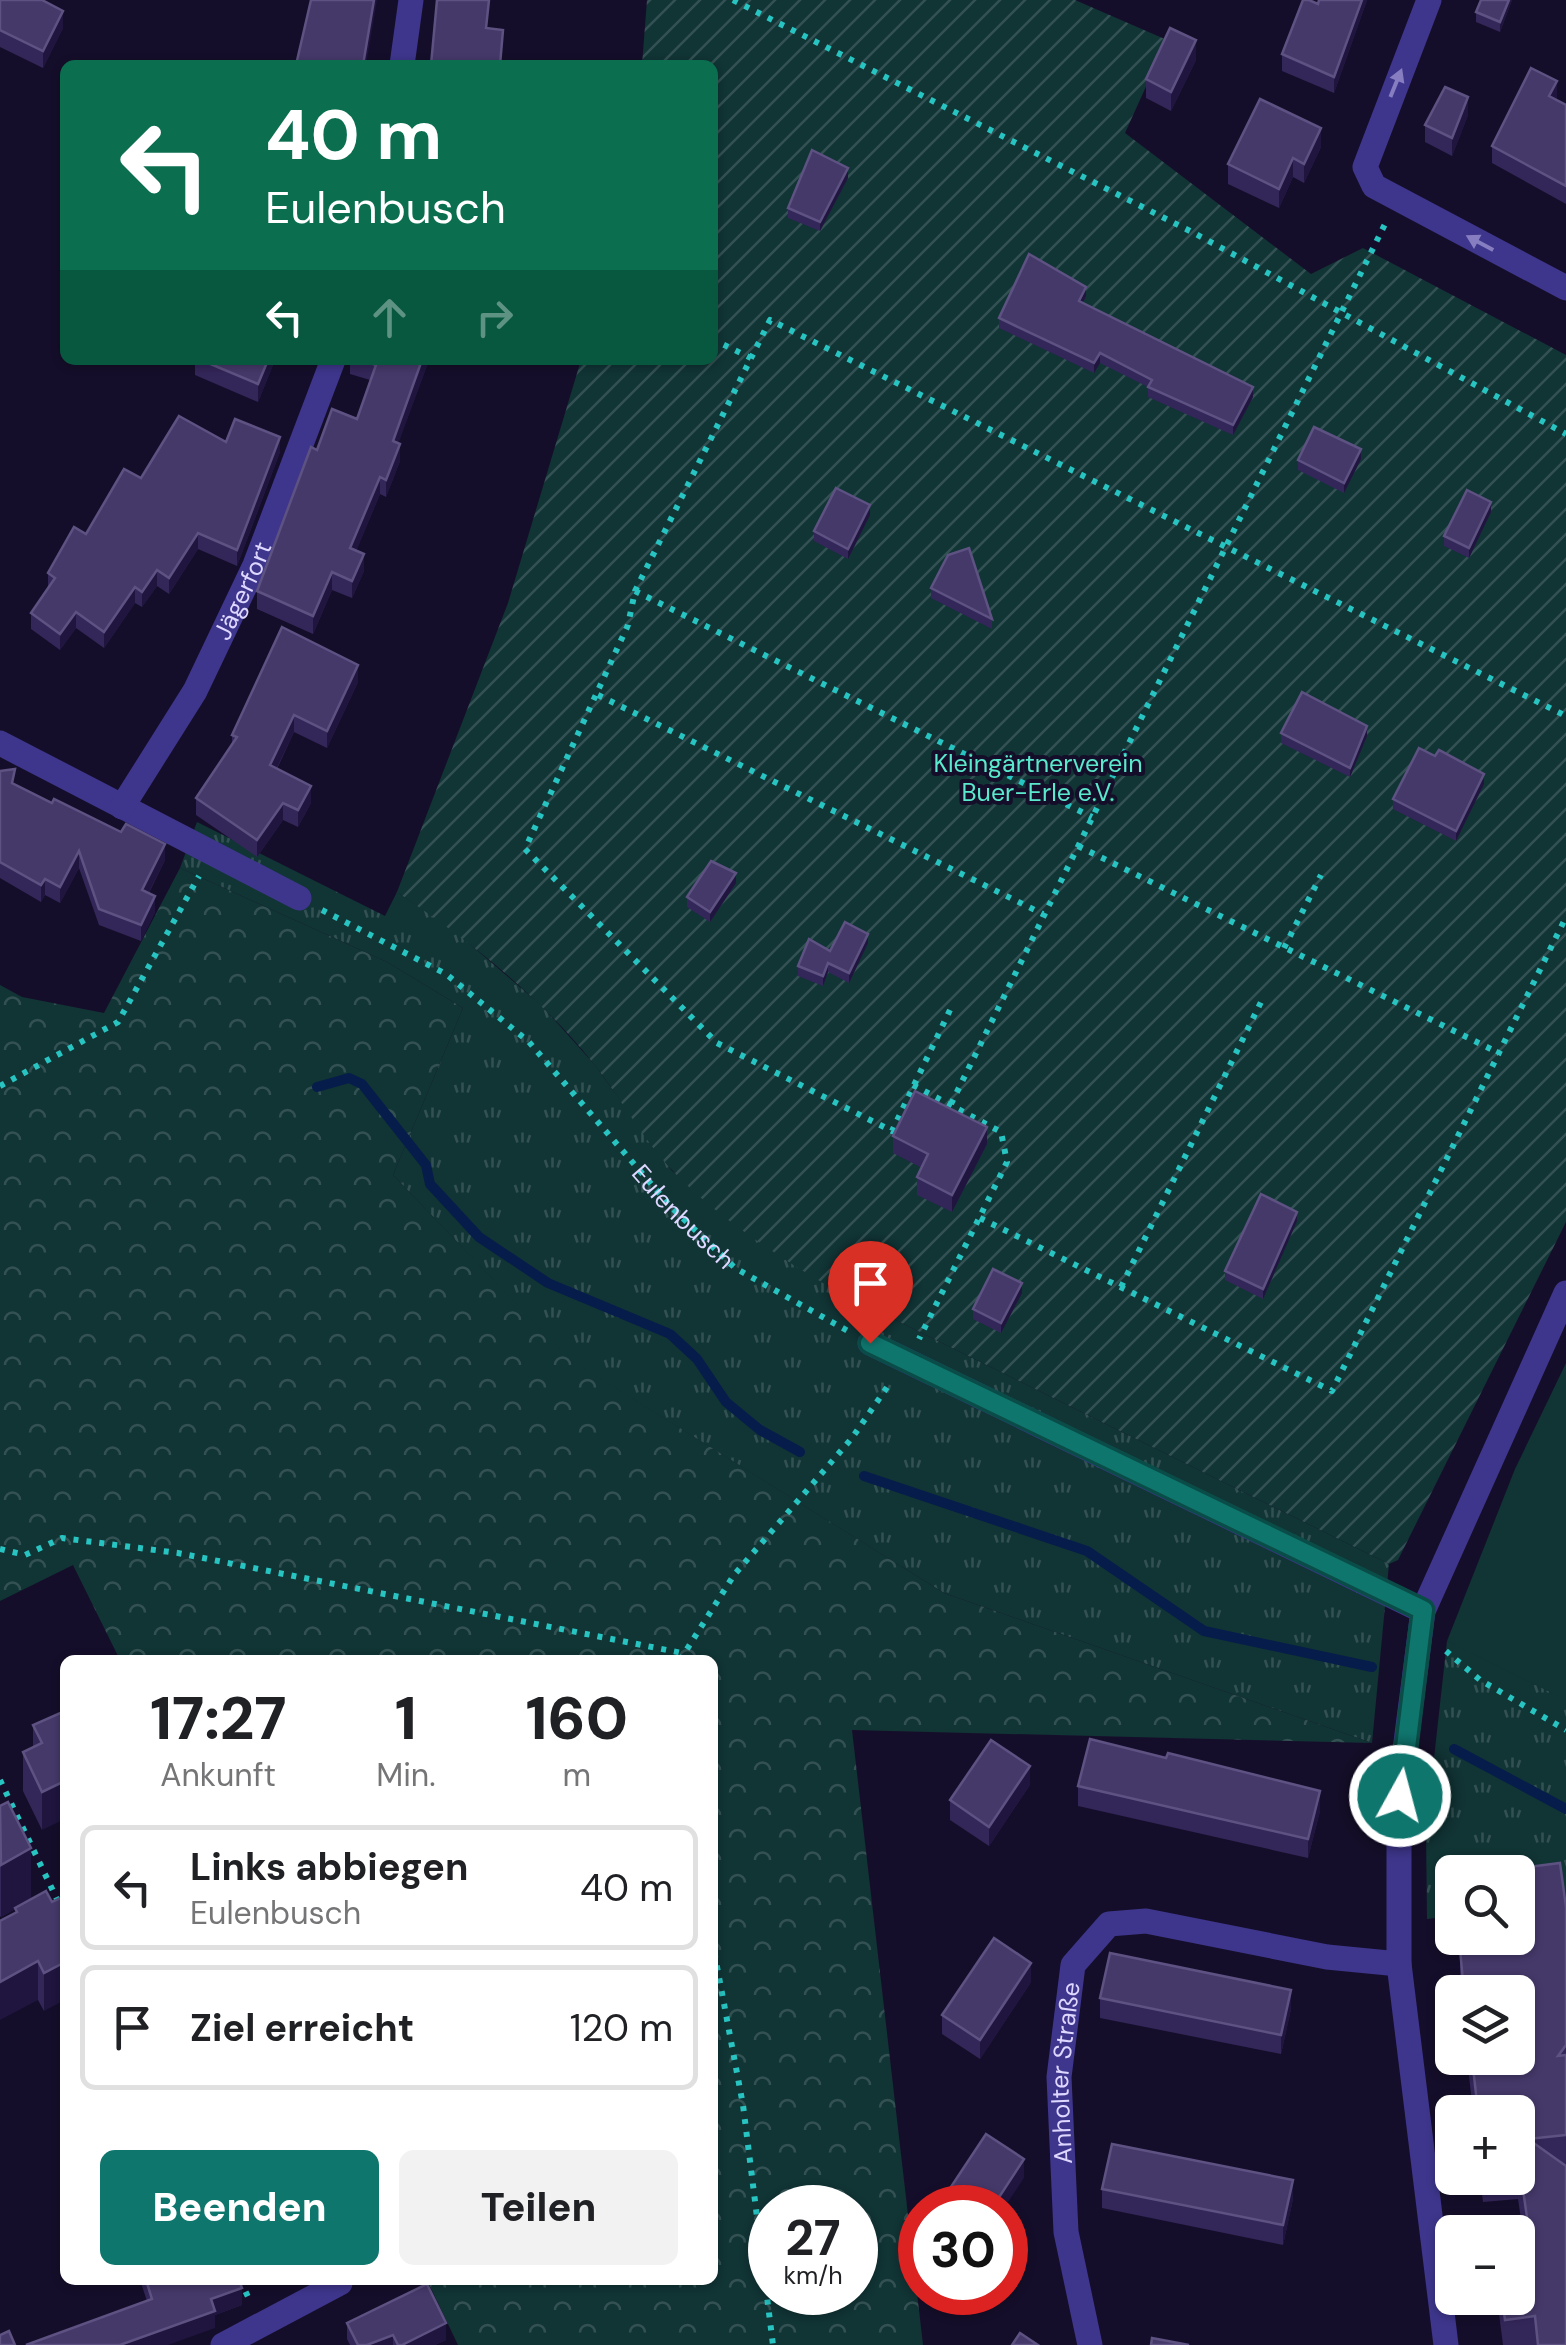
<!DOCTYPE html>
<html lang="de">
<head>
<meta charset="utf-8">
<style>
	body { margin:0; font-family:"DM Sans",sans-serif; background:#f2f2f2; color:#202124; height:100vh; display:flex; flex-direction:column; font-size:38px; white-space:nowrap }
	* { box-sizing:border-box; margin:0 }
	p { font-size:32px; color:#757577 }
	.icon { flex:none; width:55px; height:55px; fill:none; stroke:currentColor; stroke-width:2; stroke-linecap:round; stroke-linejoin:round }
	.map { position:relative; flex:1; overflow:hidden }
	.sheet { position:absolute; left:60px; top:1655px; width:658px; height:630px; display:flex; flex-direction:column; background:#fff; border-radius:15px; box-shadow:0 2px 8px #0004 }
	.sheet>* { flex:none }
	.guide { position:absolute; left:60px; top:60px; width:658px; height:305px; border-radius:15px; box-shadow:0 2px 8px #0004; background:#0b6e4f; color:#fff; overflow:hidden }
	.controls { position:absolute; left:1435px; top:1855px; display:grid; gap:20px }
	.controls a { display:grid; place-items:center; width:100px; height:100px; border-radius:15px; background:#fff; box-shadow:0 2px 8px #0004; font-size:50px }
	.speed { position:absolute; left:748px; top:2185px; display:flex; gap:20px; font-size:50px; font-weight:700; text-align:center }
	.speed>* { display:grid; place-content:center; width:130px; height:130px; border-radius:50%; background:#fff; box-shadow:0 2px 8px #0004; line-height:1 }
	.speed small { font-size:25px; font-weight:400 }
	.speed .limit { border:15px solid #d22; background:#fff; color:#111 }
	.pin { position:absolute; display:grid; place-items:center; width:85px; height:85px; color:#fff; margin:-102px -42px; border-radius:50% 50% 50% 0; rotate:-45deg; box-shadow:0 0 10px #0007 }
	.pin .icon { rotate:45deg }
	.me { position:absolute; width:110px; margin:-55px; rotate:7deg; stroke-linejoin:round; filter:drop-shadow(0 0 8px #0008) }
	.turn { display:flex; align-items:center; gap:35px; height:210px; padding:0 40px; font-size:45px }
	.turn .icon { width:130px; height:130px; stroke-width:2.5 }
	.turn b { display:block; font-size:70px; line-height:85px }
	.lanes { display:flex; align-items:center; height:95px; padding:0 40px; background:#0003; justify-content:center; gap:50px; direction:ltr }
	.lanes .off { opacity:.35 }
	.eta { display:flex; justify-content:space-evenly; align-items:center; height:170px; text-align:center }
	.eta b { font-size:60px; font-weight:800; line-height:70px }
	.primary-button { display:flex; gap:20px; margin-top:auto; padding:20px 40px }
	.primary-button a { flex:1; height:115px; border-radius:15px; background:#0f766e; color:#fff; font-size:40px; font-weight:800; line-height:115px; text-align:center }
	.primary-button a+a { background:#f2f2f2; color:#202124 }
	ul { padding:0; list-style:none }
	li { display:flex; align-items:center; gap:30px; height:125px; margin:0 20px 15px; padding:0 20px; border:5px solid #e0e0e0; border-radius:15px }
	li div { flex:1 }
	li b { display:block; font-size:38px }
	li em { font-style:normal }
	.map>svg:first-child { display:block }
	.grass { fill:url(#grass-tufts) }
	.forest { fill:url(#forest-crowns); fill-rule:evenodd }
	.garden { fill:url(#garden-furrows) }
	.pitch { fill:#113435 }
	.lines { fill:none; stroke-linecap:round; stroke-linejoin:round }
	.stream { stroke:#061c4b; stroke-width:10 }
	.path { stroke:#27c4c2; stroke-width:6; stroke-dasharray:5 8; stroke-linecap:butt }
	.street { stroke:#3e368c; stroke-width:25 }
	.wall { fill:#332659 }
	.shaded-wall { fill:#1f153e }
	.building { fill:#45396a; stroke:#5d5282; stroke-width:2.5 }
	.oneway { fill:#867ec0 }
	.route-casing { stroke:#0a4d48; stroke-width:25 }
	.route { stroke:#0f766e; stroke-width:18 }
	.labels { text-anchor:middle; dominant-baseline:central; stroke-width:8; stroke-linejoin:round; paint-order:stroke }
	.street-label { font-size:25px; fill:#ded7ff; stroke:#150e2a }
	.park-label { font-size:25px; fill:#5ae9cc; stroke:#150e2a }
</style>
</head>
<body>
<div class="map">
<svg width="1566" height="2345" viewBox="0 0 1566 2345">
	<defs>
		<pattern id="grass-tufts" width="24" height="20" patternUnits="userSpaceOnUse" patternTransform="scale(2.5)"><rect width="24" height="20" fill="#113435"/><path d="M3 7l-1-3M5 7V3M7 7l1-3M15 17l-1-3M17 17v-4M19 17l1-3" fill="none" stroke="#335153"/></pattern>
		<pattern id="forest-crowns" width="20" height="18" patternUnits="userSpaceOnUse" patternTransform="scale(2.5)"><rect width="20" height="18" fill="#113435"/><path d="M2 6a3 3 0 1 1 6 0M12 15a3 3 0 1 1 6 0" fill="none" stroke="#335153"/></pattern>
		<pattern id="garden-furrows" width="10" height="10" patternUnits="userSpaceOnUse" patternTransform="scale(2.5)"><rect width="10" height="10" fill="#113435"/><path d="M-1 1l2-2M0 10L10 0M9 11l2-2" fill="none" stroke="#335153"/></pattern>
	</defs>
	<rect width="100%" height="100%" fill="#150e2a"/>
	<g class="grass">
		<path d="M197 822 385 916 397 892 451 928 542 1006 594 1064 672 1171 837 1291 1389 1564 1372 1743 944 1593 570 1360 393 1175 463 1008 387 962 180 868Z"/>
		<path d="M1447 1641 1566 1684V1904L1518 1909V1872H1452V1916L1427 1919 1426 1831Z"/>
	</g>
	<path class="forest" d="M180 868 387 962 463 1008 393 1175 571 1360 944 1593 1372 1743 852 1730 923 2345H458L427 2280H712V1660H120L73 1565 0 1601V985L22 997 104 1013ZM770 2208H855V2292H770Z"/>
	<path class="garden" d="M647 0H1075L1167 40 1125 133 1311 274 1363 248 1566 355V1222L1398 1560 1389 1564 837 1291C784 1261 712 1214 670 1168 641 1136 620 1097 593 1063 539 995 468 940 397 892L508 603 581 360H712V65H642Z"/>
	<path class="pitch" d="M1566 1363V1700L1447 1641 1515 1469Z"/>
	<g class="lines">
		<g class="stream">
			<path d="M317 1087 349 1078 362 1084 426 1165 430 1184 479 1237 548 1283 670 1334 697 1359 726 1402 760 1430 800 1452"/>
			<path d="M864 1476 1087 1551 1204 1631 1372 1667"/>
			<path d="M1454 1749 1566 1809"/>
		</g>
		<g class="path">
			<path d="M733 0 1192 232 1566 434"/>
			<path d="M712 339 751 358"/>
			<path d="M635 591 1092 817"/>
			<path d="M598 695 1043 914"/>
			<path d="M1078 846 1499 1053"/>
			<path id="s1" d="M322 910 446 974 529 1042 671 1207 735 1268 848 1331"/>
			<path d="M1284 948 1321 875"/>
			<path d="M950 1010 892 1131 717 1043 525 849 628 625 635 591 770 320 1566 716"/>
			<path d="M913 1085 1001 1132 1007 1162 919 1339"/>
			<path d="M0 1086 118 1022 199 876"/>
			<path d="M951 1104 1386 222"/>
			<path d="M980 1218 1332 1391 1566 917"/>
			<path d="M1121 1287 1262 1000"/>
			<path d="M0 1549 25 1555 62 1538 178 1553 682 1653"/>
			<path d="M1446 1651 1480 1680 1566 1730"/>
			<path d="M680 1660 734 1575 852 1438 890 1383"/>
			<path d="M0 1780 65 1916"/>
			<path d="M712 1940 743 2105 773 2345"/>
			<path d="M240 2280 250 2301"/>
		</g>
		<g class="street">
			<path d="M1429 0 1365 167 1374 186 1566 288"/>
			<path d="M402 65 411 0"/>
			<path d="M0 743 299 898"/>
			<path id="s2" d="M122 807 195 691 255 565 333 360"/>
			<path d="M870 1343 1423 1611"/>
			<path d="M223 2345 340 2283"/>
			<path id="s3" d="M1090 2345 1066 2232 1059 2077 1073 1965 1109 1924 1146 1921 1327 1957 1399 1964"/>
			<path d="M1446 2345 1399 1964V1796L1423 1611 1566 1293"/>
		</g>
	</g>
	<g class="wall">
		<path d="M0 0 63 28 43 68 0 47Z"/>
		<path d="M1319 0H1367L1334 93 1282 71V54Z"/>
		<path d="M1481 0H1512L1500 32 1476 22V12Z"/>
		<path d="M1196 60 1171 111 1146 98V79Z"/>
		<path d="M1557 99 1556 100 1566 105V204L1492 163V146Z"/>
		<path d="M1468 115 1452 156 1425 142V125Z"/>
		<path d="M1321 147 1304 183 1293 177 1279 208 1228 184V164Z"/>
		<path d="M848 178 820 231 788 218V208Z"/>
		<path d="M1086 296 1083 303 1253 397 1233 435 1148 397V387L1100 363 1094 373 999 328V318Z"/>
		<path d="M195 360H275L258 402 195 375Z"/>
		<path d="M350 360H429L398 443 400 461 386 497 380 494 356 551 364 571 352 598 332 590 313 634 257 609V591L317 450 357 419 370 380 350 374Z"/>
		<path d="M226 442 280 452 237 566 198 549 169 594 157 586 142 607 135 603 104 648 76 628 60 650 31 629V613L48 589V573L141 478Z"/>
		<path d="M1361 459 1344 493 1298 470V460Z"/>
		<path d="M1491 512 1469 558 1444 546V536Z"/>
		<path d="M870 515 848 559 814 541V531Z"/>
		<path d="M931 588 992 619V629L931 598Z"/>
		<path d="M358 682 327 748 294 732 277 769 311 803 298 827 283 820 257 857 196 815V798L232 744V735Z"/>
		<path d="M1281 733 1367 736 1350 777 1281 743Z"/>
		<path d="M0 771 15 785 165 860 149 893 155 912 141 941 99 925 79 868 60 903 45 895 41 902 0 878Z"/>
		<path d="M1484 784 1456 841 1393 809V799Z"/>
		<path d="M736 883 710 922 687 907V897Z"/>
		<path d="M868 943 849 983 828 972 823 986 798 976V966L830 951Z"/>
		<path d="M893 1136 987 1144 952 1212 917 1195V1177L922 1168 893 1153Z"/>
		<path d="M1297 1221 1263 1299 1225 1280V1271Z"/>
		<path d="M1022 1293 1001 1333 973 1319V1309Z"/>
		<path d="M65 1711 42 1830 23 1791V1752L33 1747V1725Z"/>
		<path d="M1030 1785 989 1846 950 1820V1800Z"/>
		<path d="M1078 1786 1320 1811 1308 1858 1078 1806Z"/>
		<path d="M0 1806 31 1899 46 1891 44 2011 38 2000 15 1909 1 1917 0 1916Z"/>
		<path d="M1528 1867 1566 1907V2345H1503L1497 2298H1518L1525 2246 1518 2199 1483 2202 1480 2178H1518V2112H1473L1467 2058H1518V1992H1460V1949L1492 1945 1491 1938H1518L1528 1881Z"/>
		<path d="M1031 1982 980 2059 942 2034V2015Z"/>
		<path d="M1100 1998 1291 2009 1281 2054 1100 2018Z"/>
		<path d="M1102 2189 1293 2199 1283 2245 1102 2208Z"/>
		<path d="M140 2280H239L242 2305 215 2315V2328L147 2301Z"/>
		<path d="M347 2323 446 2340 435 2345H350L347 2339Z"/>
	</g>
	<g class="shaded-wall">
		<path d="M374 0H377L366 65H363Z"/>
		<path d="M1362 0H1367L1334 93V77Z"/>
		<path d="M1509 0H1512L1500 32V22Z"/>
		<path d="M63 11V28L43 68V51Z"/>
		<path d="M1196 40V60L1171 111V92Z"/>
		<path d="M1557 81V99L1549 114V96Z"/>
		<path d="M1468 97V115L1452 156V138Z"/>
		<path d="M1321 128V147L1304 183V164Z"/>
		<path d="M1293 158V177L1279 208V189Z"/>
		<path d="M848 168V178L820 231V222Z"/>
		<path d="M1086 287V296L1079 310V301Z"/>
		<path d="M1100 353V363L1094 373V363Z"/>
		<path d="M268 360H275L258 402V384Z"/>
		<path d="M422 360H429L393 458V441Z"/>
		<path d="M1253 387V397L1233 435V425Z"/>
		<path d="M280 437V452L237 566V550Z"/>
		<path d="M400 444V461L386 497V480Z"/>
		<path d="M1361 449V459L1344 493V483Z"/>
		<path d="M380 477V494L350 566V548Z"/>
		<path d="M1491 502V512L1469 558V548Z"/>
		<path d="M870 505V515L848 559V549Z"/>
		<path d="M198 533V549L169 594V578Z"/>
		<path d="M364 554V571L352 598V581Z"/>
		<path d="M157 570V586L142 607V592Z"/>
		<path d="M332 572V590L313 634V616Z"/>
		<path d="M135 587V603L104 648V632Z"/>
		<path d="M76 612V628L60 650V634Z"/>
		<path d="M358 665V682L327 748V731Z"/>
		<path d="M294 715V732L270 782V765Z"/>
		<path d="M1367 726V736L1350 777V768Z"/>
		<path d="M1484 774V784L1456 841V831Z"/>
		<path d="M311 786V803L298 827V810Z"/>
		<path d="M283 803V820L257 857V840Z"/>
		<path d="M165 844V860L142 906V890Z"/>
		<path d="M79 851V868L60 903V887Z"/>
		<path d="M736 873V883L710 922V912Z"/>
		<path d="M45 879V895L41 902V885Z"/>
		<path d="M155 896V912L141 941V925Z"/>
		<path d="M868 934V943L849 983V973Z"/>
		<path d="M828 963V972L823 986V976Z"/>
		<path d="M987 1127V1144L952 1212V1195Z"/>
		<path d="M1297 1212V1221L1263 1299V1289Z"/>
		<path d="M1022 1283V1293L1001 1333V1323Z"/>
		<path d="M1030 1766V1785L989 1846V1827Z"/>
		<path d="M65 1781V1819L42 1830V1792Z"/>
		<path d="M1320 1791V1811L1308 1858V1839Z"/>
		<path d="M31 1848V1900L1 1917V1865Z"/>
		<path d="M38 1961V2000L0 2020V1982Z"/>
		<path d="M65 1962V2000L44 2011V1973Z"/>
		<path d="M1031 1963V1982L980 2059V2040Z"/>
		<path d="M1291 1990V2009L1281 2054V2035Z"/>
		<path d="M1024 2159V2178L1004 2208H992Z"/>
		<path d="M1293 2180V2199L1283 2245V2225Z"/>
		<path d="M242 2288V2305L215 2315V2328L168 2345H120L211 2299Z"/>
		<path d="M446 2323V2340L435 2345H402Z"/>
		<path d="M393 2335V2345H367Z"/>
	</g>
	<g class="building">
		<path d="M0 0H42L63 11 43 51 0 30Z"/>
		<path d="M311 0H374L363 65H296Z"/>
		<path d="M437 0H489L486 28 503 30 500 65H431Z"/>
		<path d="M1303 0H1309L1318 4 1319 0H1362L1334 77 1282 54Z"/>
		<path d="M1481 0H1509L1500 22 1476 12Z"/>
		<path d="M1170 28 1196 40 1171 92 1146 79Z"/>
		<path d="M1531 68 1557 81 1549 96 1566 105V186L1492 146Z"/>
		<path d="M1445 87 1468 97 1452 138 1425 125Z"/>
		<path d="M1260 99 1321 128 1304 164 1293 158 1279 189 1228 164Z"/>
		<path d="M812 150 848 168 820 222 788 208Z"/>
		<path d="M1029 254 1086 287 1079 301 1253 387 1233 425 1148 387 1152 380 1100 353 1094 363 999 318Z"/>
		<path d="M201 360H268L258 384Z"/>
		<path d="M362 360H422L393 441 400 444 386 480 380 477 350 548 364 554 352 581 332 572 313 616 257 591 311 447 317 450 332 409 357 419 376 365Z"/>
		<path d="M179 416 226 442 235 419 280 437 237 550 198 533 169 578 157 570 142 592 135 587 104 632 76 612 60 634 31 613 55 578 48 573 74 527 86 534 124 469 141 478Z"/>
		<path d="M1314 427 1361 449 1344 483 1298 460Z"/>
		<path d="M836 488 870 505 848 549 814 531Z"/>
		<path d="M1467 490 1491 502 1469 548 1444 536Z"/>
		<path d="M969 548 992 619 931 588 948 555Z"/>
		<path d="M282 627 358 665 327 731 294 715 270 765 311 786 298 810 283 803 257 840 196 798 237 737 232 735Z"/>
		<path d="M1302 692 1367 726 1350 768 1281 733Z"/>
		<path d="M1419 748 1435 756 1439 750 1484 774 1456 831 1393 799Z"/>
		<path d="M15 769 12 783 52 803 54 799 121 832 126 824 165 844 142 890 155 896 141 925 99 909 79 851 60 887 45 879 41 885 0 862V771Z"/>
		<path d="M711 861 736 873 710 912 687 897Z"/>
		<path d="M845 922 868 934 849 973 828 963 823 976 798 966 809 939 830 951Z"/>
		<path d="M915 1091 987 1127 952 1195 917 1177 928 1154 893 1136Z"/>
		<path d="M1261 1194 1297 1212 1263 1289 1225 1271Z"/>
		<path d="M993 1269 1022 1283 1001 1323 973 1309Z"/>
		<path d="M65 1711V1781L42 1792 23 1752 42 1743 33 1725Z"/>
		<path d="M1090 1739 1166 1758 1168 1753 1320 1791 1308 1839 1078 1786Z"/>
		<path d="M991 1740 1030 1766 989 1827 950 1800Z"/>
		<path d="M8 1802 31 1848 1 1865 0 1806Z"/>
		<path d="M1560 1863 1566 1907V2045L1558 2056 1566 2055V2135L1528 2139 1566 2166V2345H1538L1535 2316 1505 2320 1502 2298H1518V2247L1531 2245 1518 2155V2112H1478L1472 2058H1518V1992H1464L1460 1949 1496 1945V1938H1518V1883L1529 1881 1528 1867Z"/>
		<path d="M46 1891 52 1902 65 1896V1962L44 1973 38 1961 0 1982V1921L17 1912 15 1908Z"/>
		<path d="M994 1938 1031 1963 980 2040 942 2015Z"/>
		<path d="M1110 1953 1291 1990 1281 2035 1100 1998Z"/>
		<path d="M986 2134 1024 2159 992 2208H937Z"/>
		<path d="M1112 2144 1293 2180 1283 2225 1102 2189Z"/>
		<path d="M146 2280H239L242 2288 211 2299 215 2311 120 2345H26L152 2299Z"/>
		<path d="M427 2284 446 2323 402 2345H398L393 2335 367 2345H358L347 2323Z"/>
		<path d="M9 2331 15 2345H0V2335Z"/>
		<path d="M1020 2333 1038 2345H1012Z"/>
		<path d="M1152 2338 1189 2345H1151Z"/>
	</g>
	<defs><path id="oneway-solid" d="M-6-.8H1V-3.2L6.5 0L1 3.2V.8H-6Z" transform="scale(2.5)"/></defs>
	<g class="oneway">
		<use href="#oneway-solid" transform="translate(1396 83) rotate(-68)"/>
		<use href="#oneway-solid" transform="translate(1480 243) rotate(-152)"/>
	</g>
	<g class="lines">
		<defs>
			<path id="route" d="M870 1343 1423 1610 1400 1796"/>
		</defs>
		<use href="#route" class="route-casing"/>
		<use href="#route" class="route"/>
	</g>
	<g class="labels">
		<g class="street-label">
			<text stroke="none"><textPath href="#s2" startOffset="248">Jägerfort</textPath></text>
			<text stroke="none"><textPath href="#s1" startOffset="480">Eulenbusch</textPath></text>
			<text stroke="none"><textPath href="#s3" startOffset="275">Anholter Straße</textPath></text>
		</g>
		<g class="park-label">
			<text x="1038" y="763">Kleingärtnerverein<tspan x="1038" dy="29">Buer-Erle e.V.</tspan></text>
		</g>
	</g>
</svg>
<div class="controls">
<a><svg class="icon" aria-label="search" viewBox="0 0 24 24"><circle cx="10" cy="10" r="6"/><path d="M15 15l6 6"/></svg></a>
<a><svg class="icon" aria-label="layers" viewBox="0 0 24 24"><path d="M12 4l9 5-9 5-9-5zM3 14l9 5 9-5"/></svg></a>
<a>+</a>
<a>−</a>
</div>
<div class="speed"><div>27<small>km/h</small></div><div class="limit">30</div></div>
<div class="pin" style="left:870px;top:1343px;background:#d93025"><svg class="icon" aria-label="arrive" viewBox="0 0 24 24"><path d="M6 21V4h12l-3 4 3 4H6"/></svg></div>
<svg class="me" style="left:1400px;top:1796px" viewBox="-20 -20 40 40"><circle r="17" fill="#0f766e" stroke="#fff" stroke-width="3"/><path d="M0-11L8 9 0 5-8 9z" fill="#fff"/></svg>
<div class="guide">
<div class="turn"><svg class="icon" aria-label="left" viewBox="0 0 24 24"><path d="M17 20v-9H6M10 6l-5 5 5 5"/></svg><div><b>40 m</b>Eulenbusch</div></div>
<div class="lanes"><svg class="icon" aria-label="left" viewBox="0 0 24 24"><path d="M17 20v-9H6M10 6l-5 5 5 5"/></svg><svg class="icon off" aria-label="ahead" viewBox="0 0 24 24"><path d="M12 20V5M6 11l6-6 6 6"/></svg><svg class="icon off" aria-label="right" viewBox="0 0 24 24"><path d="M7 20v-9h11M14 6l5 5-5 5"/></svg></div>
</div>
<section class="sheet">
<div class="eta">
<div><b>17:27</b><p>Ankunft</p></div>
<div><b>1</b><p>Min.</p></div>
<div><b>160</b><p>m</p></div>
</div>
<ul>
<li><svg class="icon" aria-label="left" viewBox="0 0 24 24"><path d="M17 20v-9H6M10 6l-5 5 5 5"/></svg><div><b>Links abbiegen</b><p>Eulenbusch</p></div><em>40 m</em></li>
<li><svg class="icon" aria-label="arrive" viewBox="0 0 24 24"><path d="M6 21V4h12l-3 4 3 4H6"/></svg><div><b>Ziel erreicht</b></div><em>120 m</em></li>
</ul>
<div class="primary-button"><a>Beenden</a><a>Teilen</a></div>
</section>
</div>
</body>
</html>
